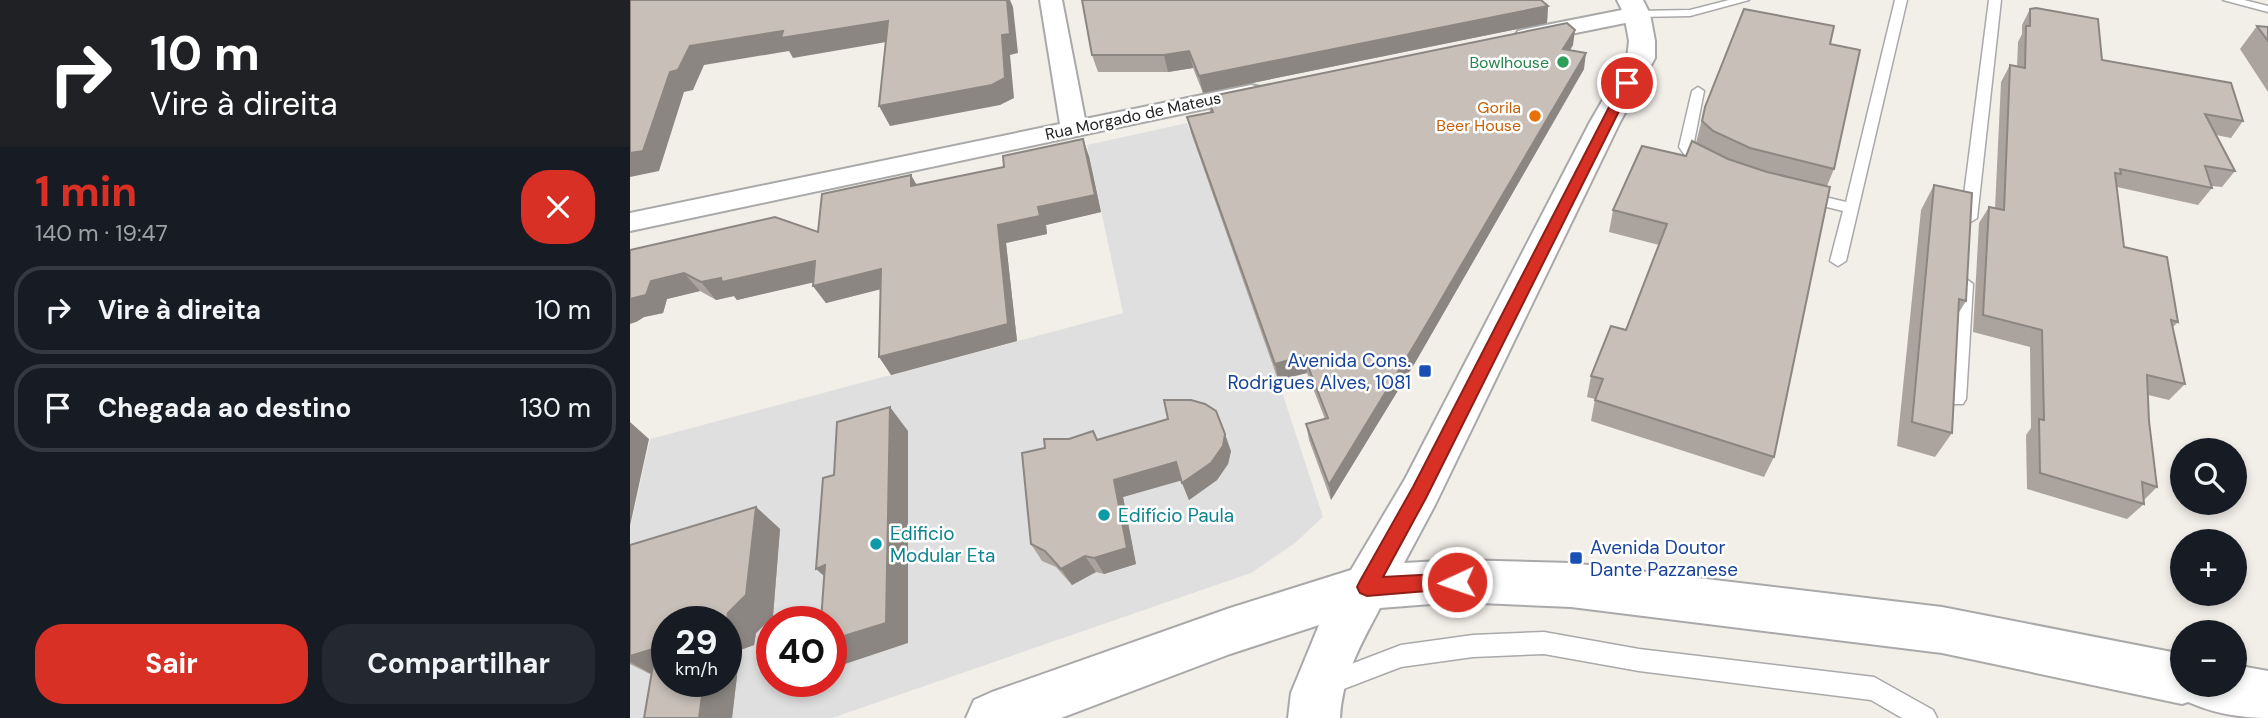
<!DOCTYPE html>
<html lang="pt">
<head>
<meta charset="utf-8">
<style>
	body { margin:0; font-family:"DM Sans",sans-serif; background:#242831; color:#f1f3f6; height:100vh; display:flex; flex-direction:column; font-size:26px; white-space:nowrap }
	* { box-sizing:border-box; margin:0 }
	p { font-size:23px; color:#9ea1a6 }
	.icon { flex:none; width:38px; height:38px; fill:none; stroke:currentColor; stroke-width:2; stroke-linecap:round; stroke-linejoin:round }
	.map { position:relative; flex:1; overflow:hidden }
	.details { display:flex; flex-direction:column; background:#171b24; width:630px }
	.details>* { flex:none }
	.banner { background:#202124; color:#fff; overflow:hidden }
	.fabs { position:absolute; left:1540px; top:438px; display:grid; gap:14px }
	.fabs a { display:grid; place-items:center; width:77px; height:77px; border-radius:50%; background:#171b24; box-shadow:0 4px 10px #0003; font-size:35px }
	.speed { position:absolute; left:21px; top:606px; display:flex; gap:14px; font-size:35px; font-weight:700; text-align:center }
	.speed>* { display:grid; place-content:center; width:91px; height:91px; border-radius:50%; background:#171b24; box-shadow:0 4px 10px #0003; line-height:1 }
	.speed small { font-size:18px; font-weight:400 }
	.speed .limit { border:10px solid #d22; background:#fff; color:#111 }
	.pin { position:absolute; display:grid; place-items:center; width:60px; height:60px; color:#fff; margin:-30px; border:4px solid #fff; border-radius:50%; box-shadow:0 2px 7px #0007 }
	.me { position:absolute; width:77px; margin:-38px; rotate:267deg; stroke-linejoin:round; filter:drop-shadow(0 0 5px #0008) }
	.turn { display:flex; align-items:center; gap:24px; height:147px; padding:0 35px; font-size:32px }
	.turn .icon { width:91px; height:91px; stroke-width:2.5 }
	.turn b { display:block; font-size:49px; line-height:60px }
	.round { display:grid; place-items:center; flex:none; width:74px; height:74px; border-radius:28px; background:#242831 }
	.headline { display:flex; align-items:center; justify-content:space-between; height:119px; padding:0 35px }
	h1 { font-size:42px; font-weight:700; line-height:52px; color:#d93025 }
	.cta { display:flex; gap:14px; margin-top:auto; padding:14px 35px }
	.cta a { flex:1; height:80px; border-radius:28px; background:#d93025; color:#fff; font-size:28px; font-weight:700; line-height:80px; text-align:center }
	.cta a+a { background:#242831; color:#f1f3f6 }
	ul { padding:0; list-style:none }
	li { display:flex; align-items:center; gap:21px; height:88px; margin:0 14px 10px; padding:0 21px; border:4px solid #363941; border-radius:28px }
	li div { flex:1 }
	li b { display:block; font-size:26px }
	li em { font-style:normal }
	main { display:flex; flex:1; min-height:0 }
	.map>svg:first-child { display:block }
	.residential { fill:#e0dfdf; fill-rule:evenodd }
	.lines { fill:none; stroke-linecap:round; stroke-linejoin:round }
	.service-casing { stroke:#a9a9a9; stroke-width:3 }
	.minor-casing { stroke:#a9a9a9; stroke-width:4 }
	.tertiary-casing { stroke:#a9a9a9; stroke-width:4 }
	.service { fill:#fff; fill-rule:evenodd }
	.minor { fill:#fff; fill-rule:evenodd }
	.tertiary { fill:#fff; fill-rule:evenodd }
	.wall { fill:#aba49e }
	.shaded-wall { fill:#8b8681 }
	.building { fill:#c7bfb8; stroke:#8b8681; stroke-width:2 }
	.route { fill:#d93025; stroke:#8d1f18; stroke-width:2 }
	.leisure-dot { fill:#2e9e5b; stroke:#fff; stroke-width:2.5 }
	.food-dot { fill:#e8710a; stroke:#fff; stroke-width:2.5 }
	.transit-dot { fill:#1a4fb4; stroke:#fff; stroke-width:2.5 }
	.culture-dot { fill:#0f9aa8; stroke:#fff; stroke-width:2.5 }
	.labels { text-anchor:middle; dominant-baseline:central; stroke-width:5; stroke-linejoin:round; paint-order:stroke }
	.far-leisure-label { font-size:16px; fill:#27864d; stroke:#fff; text-anchor:end }
	.far-food-label { font-size:16px; fill:#c56008; stroke:#fff; text-anchor:end }
	.far-street-label { font-size:16px; fill:#222; stroke:#fff }
	.transit-label { font-size:19px; fill:#164399; stroke:#fff; text-anchor:end }
	.culture-label { font-size:19px; fill:#0d838f; stroke:#fff; text-anchor:start }
</style>
</head>
<body>
<main>
<section class="details">
<div class="banner">
<div class="turn"><svg class="icon" aria-label="right" viewBox="0 0 24 24"><path d="M7 20v-9h11M14 6l5 5-5 5"/></svg><div><b>10 m</b>Vire à direita</div></div>
</div>
<div class="headline"><div><h1>1 min</h1><p>140 m · 19:47</p></div><a class="round" style="background:#d93025;color:#fff"><svg class="icon" aria-label="close" viewBox="0 0 24 24"><path d="M6 6l12 12M18 6L6 18"/></svg></a></div>
<ul>
<li><svg class="icon" aria-label="right" viewBox="0 0 24 24"><path d="M7 20v-9h11M14 6l5 5-5 5"/></svg><div><b>Vire à direita</b></div><em>10 m</em></li>
<li><svg class="icon" aria-label="arrive" viewBox="0 0 24 24"><path d="M6 21V4h12l-3 4 3 4H6"/></svg><div><b>Chegada ao destino</b></div><em>130 m</em></li>
</ul>
<div class="cta"><a>Sair</a><a>Compartilhar</a></div>
</section>
<div class="map">
<svg width="1638" height="718" viewBox="0 0 1638 718">
	<rect width="100%" height="100%" fill="#f2efe9"/>
	<path class="residential" d="M557 123 648 380 693 517 665 543 621 573 202 718H0V528L20 439 493 313 457 145ZM37 621H96V681H37ZM142 621H201V681H142Z"/>
	<g class="lines">
		<defs>
			<g id="service">
				<path d="M1099 0H1119L1060 16 1007 17 1001 14 1007 11 1060 10Z"/>
				<path d="M1265 0H1277L1216 261 1208 266 1200 261 1213 211 1169 200 1167 197 1174 192 1216 202Z"/>
				<path d="M1359 0H1371L1347 218 1339 223 1331 218Z"/>
				<path d="M1593 0H1614L1638 6V12Z"/>
				<path d="M1068 87 1074 91 1063 147 1071 158 1081 164 1074 168 1061 164 1049 147 1062 91Z"/>
				<path d="M1335 278 1343 284 1336 399 1333 404H1321L1318 399 1327 284Z"/>
				<path d="M914 632 1009 649 1244 677 1303 710 1307 718H1272L1241 700 1009 671 914 654 843 657 771 667 698 695 690 692 686 684 690 676 771 645 843 635Z"/>
			</g>
			<g id="minor">
				<path d="M410 0H432L455 119 621 85 630 87 633 92 630 97 621 99 0 231V213L430 124Z"/>
				<path d="M1007 7 1015 9 1018 14 1015 19 896 43 888 41 885 36 888 31 896 29Z"/>
			</g>
			<path id="tertiary" d="M987 0H1013L1020 14 1025 41V58L990 122 805 505 774 563 827 560 941 563 1312 607 1552 654V684H1605V665L1638 671V718C1610 718 1583 713 1558 702L1552 704 1312 653 941 607 827 602 750 608C731 644 712 677 710 718H658L661 693 689 625 600 654 431 718H336L344 700 362 692 600 608 721 570 775 479 960 122 997 58 999 41 994 14Z"/>
		</defs>
		<use href="#service" class="service-casing"/>
		<use href="#minor" class="minor-casing"/>
		<use href="#tertiary" class="tertiary-casing"/>
		<use href="#service" class="service"/>
		<use href="#minor" class="minor"/>
		<use href="#tertiary" class="tertiary"/>
	</g>
	<g class="wall">
		<path d="M918 6 917 23 573 93 563 68 538 72H468L462 55Z"/>
		<path d="M1400 9 1472 60 1613 121 1601 138 1586 135 1605 171 1592 187 1581 186 1582 188 1568 205 1487 187 1494 247 1548 322 1543 327 1555 384 1539 400 1518 395 1519 421 1527 487 1514 500V504L1497 519 1397 489 1396 435 1401 428 1400 347 1343 332 1349 223 1359 207 1365 208 1371 82 1380 65 1387 67 1388 42 1392 34V25Z"/>
		<path d="M1627 26 1638 27V92L1610 49Z"/>
		<path d="M1200 44 1204 169 1197 186 1144 457 1134 477 961 421 965 399 957 397 961 376 996 330 1029 245 979 232 983 210 1056 156 1066 143 1075 107Z"/>
		<path d="M943 45 940 50 954 69 786 361 701 500 679 440 676 424 695 419 677 373 648 380 561 133 557 117 580 112 577 97Z"/>
		<path d="M459 156 471 212 416 225 417 234 376 243 387 341 261 375 251 289 196 303 183 286V282L107 300 104 296 86 300 70 291 37 299 33 313 14 317 6 322 0 250 188 232 287 185Z"/>
		<path d="M1304 185 1336 301 1328 314 1322 433 1305 457 1267 446 1291 210Z"/>
		<path d="M439 439H467L601 451 598 464 587 480 559 500 551 480 493 497 506 564 474 574 466 572 442 585 426 567 412 561 401 544 415 448Z"/>
		<path d="M126 507 150 529 143 616 126 633 124 645 110 650 102 718H14L22 675 0 664V545Z"/>
	</g>
	<g class="shaded-wall">
		<path d="M377 0H380L383 7 388 53 380 55 384 98 370 105 260 126 249 106 372 35Z"/>
		<path d="M918 6 917 23 573 93 569 76Z"/>
		<path d="M258 21 268 40 163 58 159 51 74 65 63 90 54 92 29 171 0 177V153L40 72 60 46 153 31Z"/>
		<path d="M945 30 943 45 931 64 933 49Z"/>
		<path d="M559 51 563 68 538 72 534 55Z"/>
		<path d="M956 53 954 69 786 361 701 500 699 485Z"/>
		<path d="M453 139 459 156 471 212 416 225 417 234 376 243 387 341 261 375 249 357 368 225 408 207Z"/>
		<path d="M281 175 291 192 281 186Z"/>
		<path d="M185 261 198 279 107 300 104 296 86 300 71 282 91 278Z"/>
		<path d="M251 269 263 286 196 303 183 286Z"/>
		<path d="M54 273 70 291 37 299 33 313 14 317 6 322 0 324V299L21 281Z"/>
		<path d="M674 356 677 373 648 380 645 364Z"/>
		<path d="M260 407 278 431V643L215 664 201 653V640Z"/>
		<path d="M0 422 19 439 0 526Z"/>
		<path d="M595 434 601 451 598 464 587 480 559 500 552 483Z"/>
		<path d="M546 462 553 480 493 497 506 564 474 574 464 558 484 480Z"/>
		<path d="M126 507 150 529 143 616 126 633 124 645 110 650 102 718H69L74 681H96V625L98 613Z"/>
		<path d="M455 556 466 572 442 585 431 569Z"/>
		<path d="M195 565 210 590 186 569Z"/>
		<path d="M26 648 27 677 0 662V656Z"/>
	</g>
	<g class="building">
		<path d="M0 0H377L380 34 372 35 375 78 362 85 249 106 258 21 151 38 153 31 60 46 48 70 40 72 13 151 0 153Z"/>
		<path d="M452 0H911L918 6 569 76 559 51 534 55H462Z"/>
		<path d="M1406 8 1468 19 1472 60 1601 83 1613 121 1575 114 1605 171 1575 166 1582 188 1490 169 1491 174 1485 173 1494 247 1537 257 1548 322 1541 320 1555 384 1517 375 1519 421 1527 487 1512 482 1514 504 1410 473 1409 419 1414 420 1412 330 1353 315 1359 207 1374 210 1380 65 1395 68 1396 26H1400V9Z"/>
		<path d="M1114 9 1204 26 1200 44 1230 50 1204 169 1120 148 1083 131 1072 121 1075 107Z"/>
		<path d="M937 23 945 30 933 49 956 53 785 344 699 485 676 424 698 418 674 356 645 364 557 117 583 112 577 97Z"/>
		<path d="M1627 26 1638 27V41Z"/>
		<path d="M453 139 465 195 408 207 410 216 368 225 378 324 249 357 251 269 183 286 185 261 92 282 91 278 71 282 54 273 21 281 16 295 0 299V250L145 217 188 232 192 194 281 175V186L374 167 373 156Z"/>
		<path d="M1062 141 1098 159 1137 172 1200 187 1144 457 965 400 973 379 961 376 981 326 996 330 1037 224 983 210 1012 146 1056 156Z"/>
		<path d="M1304 185 1342 193 1336 301 1329 299 1322 433 1282 422Z"/>
		<path d="M534 400H561L575 404 586 411 595 434 593 446 581 463 552 483 546 462 484 480 497 548 464 558 455 556 431 569 415 551 401 544 392 453 415 448 414 439H439L463 431 467 440 538 419Z"/>
		<path d="M260 407 256 623 201 640V621H191L195 565 186 569 193 478 204 475 207 422Z"/>
		<path d="M126 507 116 595 98 613 96 625V621H37V681H74L69 718H14L26 648 0 656V545Z"/>
	</g>
	<path class="route" d="M993 80 1003 83 796 498 753 577 827 573 833 575 836 582 833 588 737 596 730 593 727 587 730 581 783 487Z"/>
	<circle class="leisure-dot" cx="933" cy="62" r="7"/>
	<circle class="food-dot" cx="905" cy="116" r="7"/>
	<g class="transit-dot">
		<rect x="788" y="364" width="14" height="14" rx="3.5"/>
		<rect x="939" y="551" width="14" height="14" rx="3.5"/>
	</g>
	<g class="culture-dot">
		<circle cx="474" cy="515" r="7"/>
		<circle cx="246" cy="544" r="7"/>
	</g>
	<g class="labels">
		<g class="far-leisure-label">
			<text x="919" y="62">Bowlhouse</text>
		</g>
		<g class="far-food-label">
			<text x="891" y="107">Gorila<tspan x="891" dy="18">Beer House</tspan></text>
		</g>
		<g class="far-street-label">
			<text transform="translate(503 116) rotate(-12)">Rua Morgado de Mateus</text>
		</g>
		<g class="transit-label">
			<text x="781" y="360">Avenida Cons.<tspan x="781" dy="22">Rodrigues Alves, 1081</tspan></text>
			<text x="960" y="547" text-anchor="start">Avenida Doutor<tspan x="960" dy="22">Dante Pazzanese</tspan></text>
		</g>
		<g class="culture-label">
			<text x="488" y="515">Edifício Paula</text>
			<text x="260" y="533">Edificio<tspan x="260" dy="22">Modular Eta</tspan></text>
		</g>
	</g>
</svg>
<div class="fabs">
<a><svg class="icon" aria-label="search" viewBox="0 0 24 24"><circle cx="10" cy="10" r="6"/><path d="M15 15l6 6"/></svg></a>
<a>+</a>
<a>−</a>
</div>
<div class="speed"><div>29<small>km/h</small></div><div class="limit">40</div></div>
<div class="pin" style="left:997px;top:83px;background:#d93025"><svg class="icon" aria-label="arrive" viewBox="0 0 24 24"><path d="M6 21V4h12l-3 4 3 4H6"/></svg></div>
<svg class="me" style="left:827px;top:582px" viewBox="-20 -20 40 40"><circle r="17" fill="#d93025" stroke="#fff" stroke-width="3"/><path d="M0-11L8 9 0 5-8 9z" fill="#fff"/></svg>
</div>
</main>
</body>
</html>
